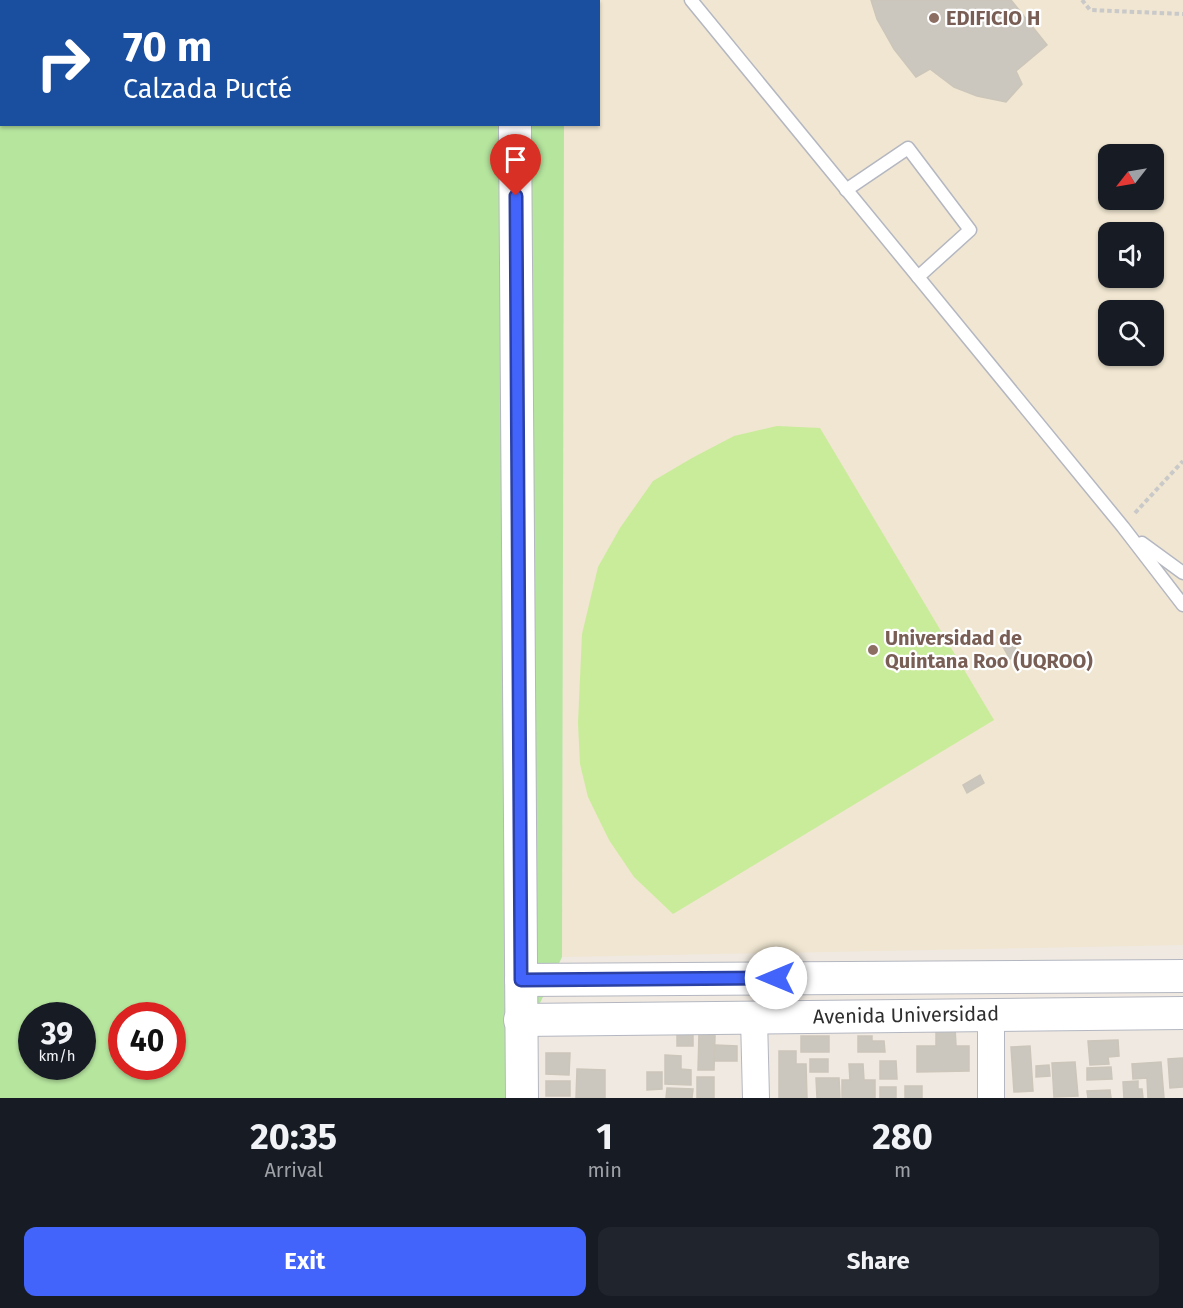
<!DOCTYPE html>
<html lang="en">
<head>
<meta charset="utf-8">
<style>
	body { margin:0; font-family:"Fira Sans",sans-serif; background:#20242c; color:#f1f3f6; height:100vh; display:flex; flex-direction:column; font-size:22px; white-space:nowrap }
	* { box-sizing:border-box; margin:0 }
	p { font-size:20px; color:#9ea1a6 }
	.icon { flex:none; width:33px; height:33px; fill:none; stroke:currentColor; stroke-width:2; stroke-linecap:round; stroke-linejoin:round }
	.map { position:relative; height:1098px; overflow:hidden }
	.drawer { display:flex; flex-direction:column; background:#171b24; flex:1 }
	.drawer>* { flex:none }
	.top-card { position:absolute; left:0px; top:0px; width:600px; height:126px; box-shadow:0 2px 4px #0004; background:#1a4fa0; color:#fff; overflow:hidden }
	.needle { width:39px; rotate:239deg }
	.tools { position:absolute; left:1098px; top:144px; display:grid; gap:12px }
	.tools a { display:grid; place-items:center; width:66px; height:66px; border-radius:12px; background:#171b24; box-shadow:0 2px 4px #0004; font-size:30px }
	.speed { position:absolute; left:18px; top:1002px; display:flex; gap:12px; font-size:30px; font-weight:700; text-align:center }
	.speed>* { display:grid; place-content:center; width:78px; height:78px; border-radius:50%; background:#171b24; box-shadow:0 2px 4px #0004; line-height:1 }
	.speed small { font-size:15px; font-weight:400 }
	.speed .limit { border:9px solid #d22; background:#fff; color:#111 }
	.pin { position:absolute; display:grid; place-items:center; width:51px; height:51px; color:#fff; margin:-62px -26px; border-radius:50% 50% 50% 0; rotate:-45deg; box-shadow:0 0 6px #0007 }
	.pin .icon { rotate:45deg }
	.me { position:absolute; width:66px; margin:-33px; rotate:270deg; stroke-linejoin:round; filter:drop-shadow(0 0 4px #0008) }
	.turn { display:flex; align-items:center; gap:21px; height:126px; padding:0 24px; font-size:27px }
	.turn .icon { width:78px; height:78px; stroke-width:2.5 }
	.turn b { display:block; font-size:42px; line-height:51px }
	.eta { display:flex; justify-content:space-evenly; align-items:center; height:102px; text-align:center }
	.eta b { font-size:36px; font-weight:700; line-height:42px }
	.primary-button { display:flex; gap:12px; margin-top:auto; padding:12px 24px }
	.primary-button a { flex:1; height:69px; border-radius:12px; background:#4264fb; color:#fff; font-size:24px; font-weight:700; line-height:69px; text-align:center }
	.primary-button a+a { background:#20242c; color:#f1f3f6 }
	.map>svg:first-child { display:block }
	.education { fill:#f0e6d1; fill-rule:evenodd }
	.green { fill:#b6e59e; fill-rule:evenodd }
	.pitch { fill:#c9ec9a }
	.building { fill:#cbc7bf; stroke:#cbc5ba; stroke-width:1.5 }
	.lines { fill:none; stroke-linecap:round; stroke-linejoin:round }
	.service-casing { stroke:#b4b7c1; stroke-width:15 }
	.minor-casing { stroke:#b4b7c1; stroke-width:28 }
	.tertiary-casing { stroke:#b4b7c1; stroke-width:34 }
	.path { stroke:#c9c9c9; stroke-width:4; stroke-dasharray:4.5 3; stroke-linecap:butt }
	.service { stroke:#fff; stroke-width:12 }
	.minor { stroke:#fff; stroke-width:26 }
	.tertiary { stroke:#fff; stroke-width:32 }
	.route-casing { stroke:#2b41a3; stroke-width:15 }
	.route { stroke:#4264fb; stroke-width:10 }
	.education-dot { fill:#8d6e63; stroke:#fff; stroke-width:2 }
	.labels { text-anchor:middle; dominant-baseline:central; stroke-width:4.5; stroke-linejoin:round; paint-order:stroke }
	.education-label { font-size:20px; font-weight:bold; fill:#785e54; stroke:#fff; text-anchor:start }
	.street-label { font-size:20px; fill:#2e2e2e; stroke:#fff }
</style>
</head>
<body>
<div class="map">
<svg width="1183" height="1098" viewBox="0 0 1183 1098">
	<rect width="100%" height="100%" fill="#efe9e1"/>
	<path class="education" d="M565 0H1183V945L562 957 564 125 598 124V2ZM1108 154H1154V200H1108ZM1108 232H1154V278H1108ZM1108 310H1154V356H1108Z"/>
	<path class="green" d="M0 0H565L2 2V124L564 125 562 957 508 1070V1098H0ZM32 1016H82V1066H32ZM122 1016H172V1066H122Z"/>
	<path class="pitch" d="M777 426 820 428 994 720 673 914 634 877 609 840 588 797 580 764 578 723 582 634 598 567 620 528 653 481 692 458 734 436Z"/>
	<g class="building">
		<path d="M871 0H1011L1047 45 1016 71 1022 84 1006 102 977 96 954 87 930 69 916 77 894 49 877 19Z"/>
		<path d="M1007 634 1019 654 1010 659 998 638Z"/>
		<path d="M980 775 984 783 967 793 963 785Z"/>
		<path d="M936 1027H955L956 1046H969V1071L917 1072V1046H936Z"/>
		<rect x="677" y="1034" width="16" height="12"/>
		<path d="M699 1034 715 1035 714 1070H698Z"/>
		<rect x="801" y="1036" width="28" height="16"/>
		<path d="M858 1036H872V1041H884L885 1052H858Z"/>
		<path d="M1118 1040 1119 1056 1108 1057 1109 1064 1090 1065 1088 1041Z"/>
		<path d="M715 1045 737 1046V1061H714Z"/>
		<path d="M1030 1046 1033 1091 1014 1092 1011 1047Z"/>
		<path d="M779 1051H796V1064H806L807 1098H779Z"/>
		<path d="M546 1053H570L569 1075 546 1074Z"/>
		<path d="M665 1055 681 1056V1069L691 1070V1085L665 1084Z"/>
		<path d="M1183 1058V1087L1170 1088 1168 1059Z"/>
		<rect x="810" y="1059" width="18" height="13"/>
		<path d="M880 1061H896L897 1079H880Z"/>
		<path d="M1075 1062 1078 1096 1054 1097 1052 1063Z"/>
		<path d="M1161 1062 1164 1098H1148L1147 1078 1133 1079 1132 1064Z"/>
		<path d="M849 1064H863L864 1080H875V1098H842V1080H850Z"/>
		<path d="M1049 1065 1050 1076 1036 1077V1066Z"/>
		<path d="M1111 1067 1112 1079 1087 1080V1068Z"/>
		<path d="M577 1069 605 1070V1098H576Z"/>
		<path d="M647 1072H662V1089L647 1090Z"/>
		<rect x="697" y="1077" width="17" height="21"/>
		<path d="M816 1078H839L840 1098H817Z"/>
		<rect x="546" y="1081" width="24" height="15"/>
		<path d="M1138 1081V1089H1142L1143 1098H1124L1123 1082Z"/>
		<rect x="905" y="1086" width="17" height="12"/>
		<rect x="880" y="1087" width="16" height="11"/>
		<path d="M667 1088 693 1089 692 1098H666Z"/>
		<path d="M1110 1090 1111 1098H1088L1087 1091Z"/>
	</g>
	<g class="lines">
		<defs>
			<g id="service">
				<path d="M691 0 1123 527 1183 605"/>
				<path d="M846 190 908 148 970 230 918 277"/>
				<path d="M1142 543 1183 573"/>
			</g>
			<g id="minor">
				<path d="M754 1018 756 1098"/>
				<path d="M991 1098V1014"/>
			</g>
			<g id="tertiary">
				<path d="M514 0V2"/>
				<path d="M515 124 522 1098"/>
				<path d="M521 980 1183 976"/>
				<path d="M520 1020 1183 1013"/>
			</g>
		</defs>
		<use href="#service" class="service-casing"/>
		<use href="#minor" class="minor-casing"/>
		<use href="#tertiary" class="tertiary-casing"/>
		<g class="path">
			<path d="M1082 0 1090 10 1183 14"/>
			<path d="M1135 513 1183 461"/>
		</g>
		<use href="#service" class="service"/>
		<use href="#minor" class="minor"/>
		<use href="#tertiary" class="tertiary"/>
	</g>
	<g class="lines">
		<defs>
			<path id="route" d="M516 196 521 980 776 978"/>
		</defs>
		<use href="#route" class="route-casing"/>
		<use href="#route" class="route"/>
	</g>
	<g class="education-dot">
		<circle cx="934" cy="18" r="6"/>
		<circle cx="873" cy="650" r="6"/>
	</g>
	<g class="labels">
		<g class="education-label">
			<text x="946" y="18">EDIFICIO H</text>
			<text x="885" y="638">Universidad de<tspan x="885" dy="23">Quintana Roo (UQROO)</tspan></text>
		</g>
		<g class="street-label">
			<text transform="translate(906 1015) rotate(-1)">Avenida Universidad</text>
		</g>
	</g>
</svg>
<div class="tools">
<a><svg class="needle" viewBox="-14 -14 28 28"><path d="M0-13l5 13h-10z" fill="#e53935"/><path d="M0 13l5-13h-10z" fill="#9ea1a6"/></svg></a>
<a><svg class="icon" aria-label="sound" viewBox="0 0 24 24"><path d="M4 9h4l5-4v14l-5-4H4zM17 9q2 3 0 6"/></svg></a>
<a><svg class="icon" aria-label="search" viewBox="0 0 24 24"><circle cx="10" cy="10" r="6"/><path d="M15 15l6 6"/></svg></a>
</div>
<div class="speed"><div>39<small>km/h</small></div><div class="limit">40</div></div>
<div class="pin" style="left:516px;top:196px;background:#d93025"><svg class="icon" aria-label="arrive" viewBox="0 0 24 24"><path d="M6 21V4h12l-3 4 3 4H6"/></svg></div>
<svg class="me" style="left:776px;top:978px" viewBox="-20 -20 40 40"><circle r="19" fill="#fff"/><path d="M0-13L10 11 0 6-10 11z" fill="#4264fb"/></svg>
<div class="top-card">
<div class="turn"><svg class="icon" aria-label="right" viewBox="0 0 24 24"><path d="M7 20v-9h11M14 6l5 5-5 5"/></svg><div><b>70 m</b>Calzada Pucté</div></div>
</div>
</div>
<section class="drawer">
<div class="eta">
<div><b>20:35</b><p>Arrival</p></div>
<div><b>1</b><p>min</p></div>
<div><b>280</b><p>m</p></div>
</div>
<div class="primary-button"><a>Exit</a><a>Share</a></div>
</section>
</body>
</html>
